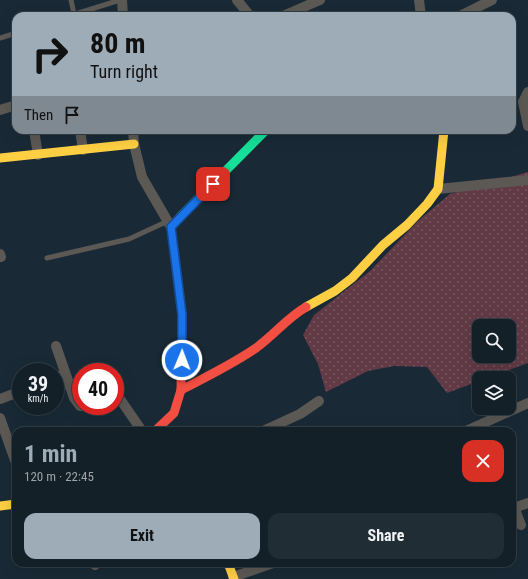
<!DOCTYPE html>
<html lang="en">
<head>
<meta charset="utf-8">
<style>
	body { margin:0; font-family:"Roboto Condensed",sans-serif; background:#202d34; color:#f1f3f6; height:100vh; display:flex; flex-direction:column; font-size:15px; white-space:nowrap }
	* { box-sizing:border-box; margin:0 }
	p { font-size:13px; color:#9da3a8 }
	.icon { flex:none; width:22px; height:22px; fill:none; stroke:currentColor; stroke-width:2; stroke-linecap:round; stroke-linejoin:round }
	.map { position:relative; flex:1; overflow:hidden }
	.panel { position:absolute; left:12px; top:427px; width:504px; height:140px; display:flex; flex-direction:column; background:#132028; border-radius:12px; box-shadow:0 4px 16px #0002,0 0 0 1px #323e45 }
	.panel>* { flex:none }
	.hud { position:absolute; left:12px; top:12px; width:504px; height:122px; border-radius:12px; box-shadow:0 4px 16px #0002,0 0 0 1px #323e45; background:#9eacb7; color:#111; overflow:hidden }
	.buttons { position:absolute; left:472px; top:319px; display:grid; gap:8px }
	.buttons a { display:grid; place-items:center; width:44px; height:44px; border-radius:8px; background:#132028; box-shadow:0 4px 16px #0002,0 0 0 1px #323e45; font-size:20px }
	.speed { position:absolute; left:12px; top:363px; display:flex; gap:8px; font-size:20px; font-weight:700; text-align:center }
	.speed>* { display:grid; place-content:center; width:52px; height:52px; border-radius:50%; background:#132028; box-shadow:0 4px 16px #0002,0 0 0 1px #323e45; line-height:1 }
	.speed small { font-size:10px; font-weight:400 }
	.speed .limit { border:6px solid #d22; background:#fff; color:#111 }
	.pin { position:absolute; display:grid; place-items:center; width:34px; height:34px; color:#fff; margin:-17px; border-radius:8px; box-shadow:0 2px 6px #0006 }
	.me { position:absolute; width:44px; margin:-22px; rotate:1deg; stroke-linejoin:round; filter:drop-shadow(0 0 3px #0008) }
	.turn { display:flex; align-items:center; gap:14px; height:84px; padding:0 12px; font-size:18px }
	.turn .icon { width:52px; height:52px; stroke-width:2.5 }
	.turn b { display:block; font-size:28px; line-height:34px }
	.then { display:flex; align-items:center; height:38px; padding:0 12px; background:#0003; gap:8px; font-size:15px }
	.round { display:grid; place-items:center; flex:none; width:42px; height:42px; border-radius:12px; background:#202d34 }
	.headline { display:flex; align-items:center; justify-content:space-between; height:68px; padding:0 12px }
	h1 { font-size:24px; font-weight:700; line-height:30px; color:#9eacb7 }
	.primary-button { display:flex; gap:8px; margin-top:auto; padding:8px 12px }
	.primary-button a { flex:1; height:46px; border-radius:12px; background:#9eacb7; color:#111; font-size:16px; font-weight:700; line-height:46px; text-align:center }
	.primary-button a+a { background:#202d34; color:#f1f3f6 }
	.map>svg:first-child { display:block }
	.park { fill:url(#park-dots); fill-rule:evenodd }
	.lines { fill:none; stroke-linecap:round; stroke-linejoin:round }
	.lane { stroke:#5c5955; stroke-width:5 }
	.street { stroke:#5c5955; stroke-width:10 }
	.fast { stroke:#16e098; stroke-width:9 }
	.slow { stroke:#ffcf43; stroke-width:9 }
	.jam { stroke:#f24e42; stroke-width:9 }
	.route-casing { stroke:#114b97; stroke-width:10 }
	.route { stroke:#1a73e8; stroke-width:7 }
</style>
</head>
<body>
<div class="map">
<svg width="528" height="579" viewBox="0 0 528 579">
	<defs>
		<pattern id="park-dots" width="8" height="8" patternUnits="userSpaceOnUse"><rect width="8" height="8" fill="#613a45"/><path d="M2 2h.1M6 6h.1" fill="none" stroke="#785761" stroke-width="1.8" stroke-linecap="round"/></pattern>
	</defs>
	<rect width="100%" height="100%" fill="#192a36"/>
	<path class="park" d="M528 172V363L487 378H479V381L447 393 427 367 394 366 368 371 326 392 318 364 303 335 314 315 370 271 419 220 450 194ZM479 326H509V356H479Z"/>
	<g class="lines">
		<g class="lane">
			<path d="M71 0 74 14"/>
			<path d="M69 16 120 0"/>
			<path d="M0 38 16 33"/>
			<path d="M47 258 129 239 168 221"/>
		</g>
		<g class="street">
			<path d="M122 0 123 16"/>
			<path d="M237 0 250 16"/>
			<path d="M419 0 421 16"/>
			<path d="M283 16 320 0"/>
			<path d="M460 16 492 0"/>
			<path d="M528 92 523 102 528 126"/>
			<path d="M0 110 16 105"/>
			<path d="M34 130 38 155"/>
			<path d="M80 130 83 150"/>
			<path d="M133 130 134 144 142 177 171 227"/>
			<path d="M438 189 528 180"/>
			<path d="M0 254 1 257"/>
			<path d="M56 346 74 398 80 406H87"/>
			<path d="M55 378 65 374"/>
			<path d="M115 396 120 399 142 431"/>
			<path d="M0 399 21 391"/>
			<path d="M0 418 16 463"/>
			<path d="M263 431 300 414 319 401"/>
			<path d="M466 431 528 403"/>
			<path d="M512 502 521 525"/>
			<path d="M514 508 528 503"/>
			<path d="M94 563 95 565"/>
			<path d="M233 577 273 563"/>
		</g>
		<path class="fast" d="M180 217 266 130"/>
		<g class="slow">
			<path d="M0 158 134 144"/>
			<path d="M306 307 335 291 352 278 383 245 407 225 427 204 438 189 444 130"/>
			<path d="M0 506 16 504"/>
			<path d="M228 563 234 579"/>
		</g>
		<g class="jam">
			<path d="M181 390C206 377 233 364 256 348 274 335 287 318 306 307"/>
			<path d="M155 431 174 413 181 390 182 314 171 227 180 217"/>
		</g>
	</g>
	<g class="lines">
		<defs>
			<path id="route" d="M182 360V314L171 227 213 184"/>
		</defs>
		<use href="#route" class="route-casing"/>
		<use href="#route" class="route"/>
	</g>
</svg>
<div class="buttons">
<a><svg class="icon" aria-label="search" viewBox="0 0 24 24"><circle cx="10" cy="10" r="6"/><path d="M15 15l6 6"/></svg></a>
<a><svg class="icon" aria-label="layers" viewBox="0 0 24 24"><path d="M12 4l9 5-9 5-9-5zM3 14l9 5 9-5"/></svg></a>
</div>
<div class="speed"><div>39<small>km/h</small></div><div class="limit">40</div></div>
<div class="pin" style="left:213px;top:184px;background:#d93025"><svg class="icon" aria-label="arrive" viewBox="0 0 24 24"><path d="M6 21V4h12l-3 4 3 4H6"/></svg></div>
<svg class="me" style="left:182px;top:360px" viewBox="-20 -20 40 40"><circle r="17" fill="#1a73e8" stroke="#fff" stroke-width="3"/><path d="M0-11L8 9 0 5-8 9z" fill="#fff"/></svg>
<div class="hud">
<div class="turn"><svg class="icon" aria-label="right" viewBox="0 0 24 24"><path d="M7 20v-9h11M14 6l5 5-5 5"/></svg><div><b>80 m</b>Turn right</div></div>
<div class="then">Then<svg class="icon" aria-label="arrive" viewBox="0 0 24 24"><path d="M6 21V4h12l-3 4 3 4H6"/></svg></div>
</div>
<section class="panel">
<div class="headline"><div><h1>1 min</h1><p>120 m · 22:45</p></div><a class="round" style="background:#d93025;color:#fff"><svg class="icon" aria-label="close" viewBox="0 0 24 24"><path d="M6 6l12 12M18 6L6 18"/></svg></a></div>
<div class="primary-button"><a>Exit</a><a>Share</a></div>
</section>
</div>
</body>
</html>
